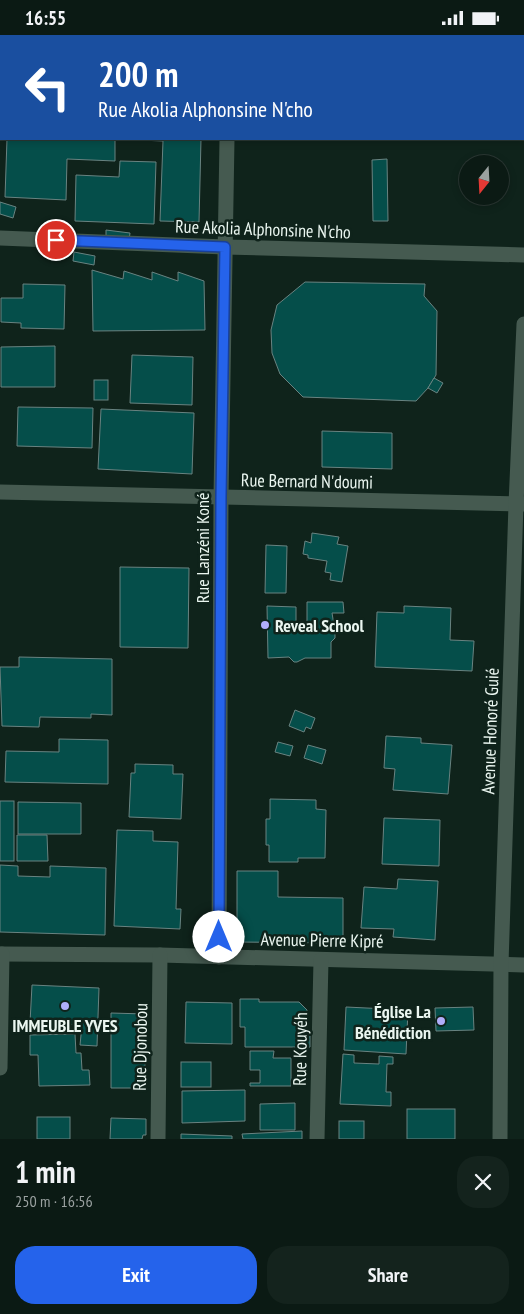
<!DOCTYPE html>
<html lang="en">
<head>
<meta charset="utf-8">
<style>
	body { margin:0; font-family:"PT Sans Narrow",sans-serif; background:#14231d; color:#f1f3f6; height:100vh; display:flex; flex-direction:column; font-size:19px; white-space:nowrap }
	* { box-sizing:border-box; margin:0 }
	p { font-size:16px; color:#9aa1a0 }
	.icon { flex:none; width:28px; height:28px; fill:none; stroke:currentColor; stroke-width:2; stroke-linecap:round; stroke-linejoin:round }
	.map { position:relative; height:1104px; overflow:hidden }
	.sheet { display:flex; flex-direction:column; background:#0b1a14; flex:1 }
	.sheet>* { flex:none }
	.banner { position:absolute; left:0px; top:0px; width:525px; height:105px; box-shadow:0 2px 8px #0003,0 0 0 1px #2b3834; background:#1a4fa0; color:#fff; overflow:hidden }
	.needle { width:32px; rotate:198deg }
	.tools { position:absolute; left:459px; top:120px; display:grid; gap:10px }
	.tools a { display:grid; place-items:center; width:50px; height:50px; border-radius:50%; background:#0b1a14; box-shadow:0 2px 8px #0003,0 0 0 1px #2b3834; font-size:25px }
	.pin { position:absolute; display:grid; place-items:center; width:42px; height:42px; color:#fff; margin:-21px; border:2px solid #fff; border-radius:50%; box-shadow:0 1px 5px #0007 }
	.me { position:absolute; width:55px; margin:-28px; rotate:0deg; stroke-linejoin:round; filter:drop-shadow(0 0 4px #0008) }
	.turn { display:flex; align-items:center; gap:18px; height:105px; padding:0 15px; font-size:22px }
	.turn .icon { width:65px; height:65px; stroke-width:2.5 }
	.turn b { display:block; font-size:35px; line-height:42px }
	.round { display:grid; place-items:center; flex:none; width:52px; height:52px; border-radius:20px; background:#14231d }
	.headline { display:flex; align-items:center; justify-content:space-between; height:85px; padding:0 15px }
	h1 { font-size:30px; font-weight:600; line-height:38px }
	.button { display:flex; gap:10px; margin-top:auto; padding:10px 15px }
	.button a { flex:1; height:58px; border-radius:20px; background:#2563eb; color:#fff; font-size:20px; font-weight:600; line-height:58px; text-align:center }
	.button a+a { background:#14231d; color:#f1f3f6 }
	.status { display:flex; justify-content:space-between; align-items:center; height:35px; padding:0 25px; background:#0b1a14; direction:ltr }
	.status svg { height:14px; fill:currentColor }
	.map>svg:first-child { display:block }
	.building { fill:#054e4a; stroke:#698381 }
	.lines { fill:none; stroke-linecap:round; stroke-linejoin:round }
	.minor { stroke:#455a50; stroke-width:15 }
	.route-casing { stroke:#184099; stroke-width:12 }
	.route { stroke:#2563eb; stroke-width:9 }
	.poi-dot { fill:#b0aefa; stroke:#0f231b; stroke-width:2 }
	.labels { text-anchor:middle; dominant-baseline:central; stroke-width:5; stroke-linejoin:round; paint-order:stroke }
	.street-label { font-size:18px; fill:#eaf6f0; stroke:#0f231b }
	.poi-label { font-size:18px; font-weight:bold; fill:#eaf6f0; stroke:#0f231b; text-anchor:start }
</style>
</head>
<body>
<div class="status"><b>16:55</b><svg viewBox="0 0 49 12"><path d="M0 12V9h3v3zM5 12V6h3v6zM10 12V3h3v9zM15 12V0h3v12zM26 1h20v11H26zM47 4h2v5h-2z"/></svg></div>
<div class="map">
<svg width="524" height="1104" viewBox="0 0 524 1104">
	<rect width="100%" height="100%" fill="#0f231b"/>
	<g class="building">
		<path d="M0 0H90L1 1V50Z"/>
		<path d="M105 0H137L105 1Z"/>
		<path d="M7 104H115V126L67 124 66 165 5 162Z"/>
		<path d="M117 104H201L199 187 160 186 163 106Z"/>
		<path d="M387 124 388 186H373L372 125Z"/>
		<path d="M120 126 156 127 154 189 75 186 76 140 119 142Z"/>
		<path d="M0 167 16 172 13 183 0 179Z"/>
		<path d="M106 195 130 198 129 205 106 202Z"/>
		<path d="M74 217 95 221 94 230 73 226Z"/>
		<path d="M92 235 123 244 124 236 152 245V237L178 246V237L204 246 205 295 93 296Z"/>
		<path d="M305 247 425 249 424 261 437 276 436 340 428 353 416 366 303 362 280 339 272 318 271 295 277 270Z"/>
		<path d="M23 249 65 250 64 294 21 293V288L1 287V263H23Z"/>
		<path d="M55 311V352H1V312Z"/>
		<path d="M132 320 193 322 192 370 130 368Z"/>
		<path d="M434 343 443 348 437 358 428 353Z"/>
		<rect x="94" y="345" width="14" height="20"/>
		<path d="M18 372 93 373 92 413 17 411Z"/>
		<path d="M101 374 194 378 192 439 98 434Z"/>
		<path d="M322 396 392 398V434L322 432Z"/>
		<path d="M312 498 339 502 337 509 348 511 342 547 330 545 331 538 325 537 327 526 308 523V520L303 519 305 506 311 508Z"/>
		<path d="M266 510 287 511 286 558H265Z"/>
		<path d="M120 532 189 533 188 613 120 612Z"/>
		<path d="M307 567H343L344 578H332L335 596V603L331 607V623H305L297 627H294L289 622 268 623 267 571 296 572V592H307Z"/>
		<path d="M404 571 451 573 450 605 474 606 472 636 375 632 377 577 404 578Z"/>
		<path d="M19 622 112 624V680L91 679V683L40 682 39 692 2 691 0 632H19Z"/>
		<path d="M295 675 315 683 311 694 306 692 304 697 289 691Z"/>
		<path d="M386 701 421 703V708L452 710 448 759 393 755 395 734 384 733Z"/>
		<path d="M59 704 108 705V749L5 747 6 716 59 717Z"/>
		<path d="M278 707 293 711 290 721 275 717Z"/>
		<path d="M308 710 326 715 322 729 304 723Z"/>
		<path d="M135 729 173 730V739H183L181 784 129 782 131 738H135Z"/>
		<path d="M270 764 316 765V774L326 775 325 823H298V827H269V810H266V784H270Z"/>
		<rect x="0" y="766" width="14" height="60"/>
		<path d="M18 767 81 768V799H18Z"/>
		<path d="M384 783 440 785 439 831 382 829Z"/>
		<path d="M117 795 153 796V806L178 807 176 874H181L180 894 114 891Z"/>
		<path d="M17 800H47L48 826H17Z"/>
		<path d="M0 830 18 831V841L50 842V831L106 833 105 900 0 897Z"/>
		<path d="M237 836H278V862L343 863V908L237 907Z"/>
		<path d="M398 844 438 846 435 905 393 902 394 894 361 893 364 852 397 854Z"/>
		<path d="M32 950 99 953 97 1011 80 1010 82 990 30 988Z"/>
		<path d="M240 964H259V967H299L307 975V998H310V1012H245V992H240Z"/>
		<path d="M186 967 232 968V1009L185 1008Z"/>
		<path d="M346 972 408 975 406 1019 344 1015Z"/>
		<path d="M473 972 474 995 436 996 435 973Z"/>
		<path d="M111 978 145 979V1053H111Z"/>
		<path d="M75 999 76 1018H81L82 1035H89L90 1050 39 1051 38 1020H30V1000Z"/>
		<path d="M250 1016H274L273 1023H291V1051H250V1048H260V1035H250Z"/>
		<path d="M343 1019 354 1020V1028L379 1029V1021L393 1022V1029H387L386 1057H391V1071L340 1069Z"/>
		<rect x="181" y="1027" width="30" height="25"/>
		<path d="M245 1055V1086L182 1088V1056Z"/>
		<path d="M295 1068V1095H260V1069Z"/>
		<rect x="407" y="1074" width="48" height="30"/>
		<rect x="37" y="1082" width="33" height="22"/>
		<path d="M111 1083 146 1084V1100H143L142 1104H110Z"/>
		<rect x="339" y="1086" width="25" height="18"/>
		<path d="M302 1096V1104H243L242 1099Z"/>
		<path d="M181 1099 232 1101V1104H181Z"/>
	</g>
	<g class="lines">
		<g class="minor">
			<path d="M230 1V0"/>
			<path d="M0 203 225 212 524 220"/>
			<path d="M0 457 524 469"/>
			<path d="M0 919 160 920 524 930"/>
			<path d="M219 922 221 462 227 104"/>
			<path d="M0 1033 2 919"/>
			<path d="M158 1104 160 920"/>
			<path d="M317 1104 321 925"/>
			<path d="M500 1104 501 929 516 469 524 289"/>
		</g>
	</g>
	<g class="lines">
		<defs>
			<path id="route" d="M56 205 225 212 221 462 219 902"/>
		</defs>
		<use href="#route" class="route-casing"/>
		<use href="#route" class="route"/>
	</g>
	<g class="poi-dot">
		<circle cx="265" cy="590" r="5"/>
		<circle cx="65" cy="971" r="5"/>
		<circle cx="441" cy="986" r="5"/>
	</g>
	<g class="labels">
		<g class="street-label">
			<text transform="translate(263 194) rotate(2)">Rue Akolia Alphonsine N'cho</text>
			<text transform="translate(307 446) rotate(1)">Rue Bernard N'doumi</text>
			<text transform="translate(202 513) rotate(-90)">Rue Lanzéni Koné</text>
			<text transform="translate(490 696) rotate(-88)">Avenue Honoré Guié</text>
			<text transform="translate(322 905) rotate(1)">Avenue Pierre Kipré</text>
			<text transform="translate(140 1012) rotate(-89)">Rue Djonobou</text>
			<text transform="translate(300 1014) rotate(-89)">Rue Kouyéh</text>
		</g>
		<g class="poi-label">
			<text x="275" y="590">Reveal School</text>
			<text x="431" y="976" text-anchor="end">Église La<tspan x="431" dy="21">Bénédiction</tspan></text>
			<text x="65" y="990" text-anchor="middle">IMMEUBLE YVES</text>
		</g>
	</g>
</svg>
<div class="tools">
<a><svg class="needle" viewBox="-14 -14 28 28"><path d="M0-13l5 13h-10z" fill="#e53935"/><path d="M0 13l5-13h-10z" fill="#9aa1a0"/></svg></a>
</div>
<div class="pin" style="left:56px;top:205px;background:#d93025"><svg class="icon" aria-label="arrive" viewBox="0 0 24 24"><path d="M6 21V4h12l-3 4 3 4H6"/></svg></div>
<svg class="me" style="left:219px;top:902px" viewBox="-20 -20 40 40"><circle r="19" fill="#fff"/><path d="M0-13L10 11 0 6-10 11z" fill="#2563eb"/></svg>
<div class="banner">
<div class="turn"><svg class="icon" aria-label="left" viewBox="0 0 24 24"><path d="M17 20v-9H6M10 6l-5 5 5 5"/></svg><div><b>200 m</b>Rue Akolia Alphonsine N'cho</div></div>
</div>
</div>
<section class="sheet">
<div class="headline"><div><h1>1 min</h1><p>250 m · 16:56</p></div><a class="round"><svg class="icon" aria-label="close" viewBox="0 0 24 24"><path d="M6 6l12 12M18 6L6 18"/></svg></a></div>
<div class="button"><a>Exit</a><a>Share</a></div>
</section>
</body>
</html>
